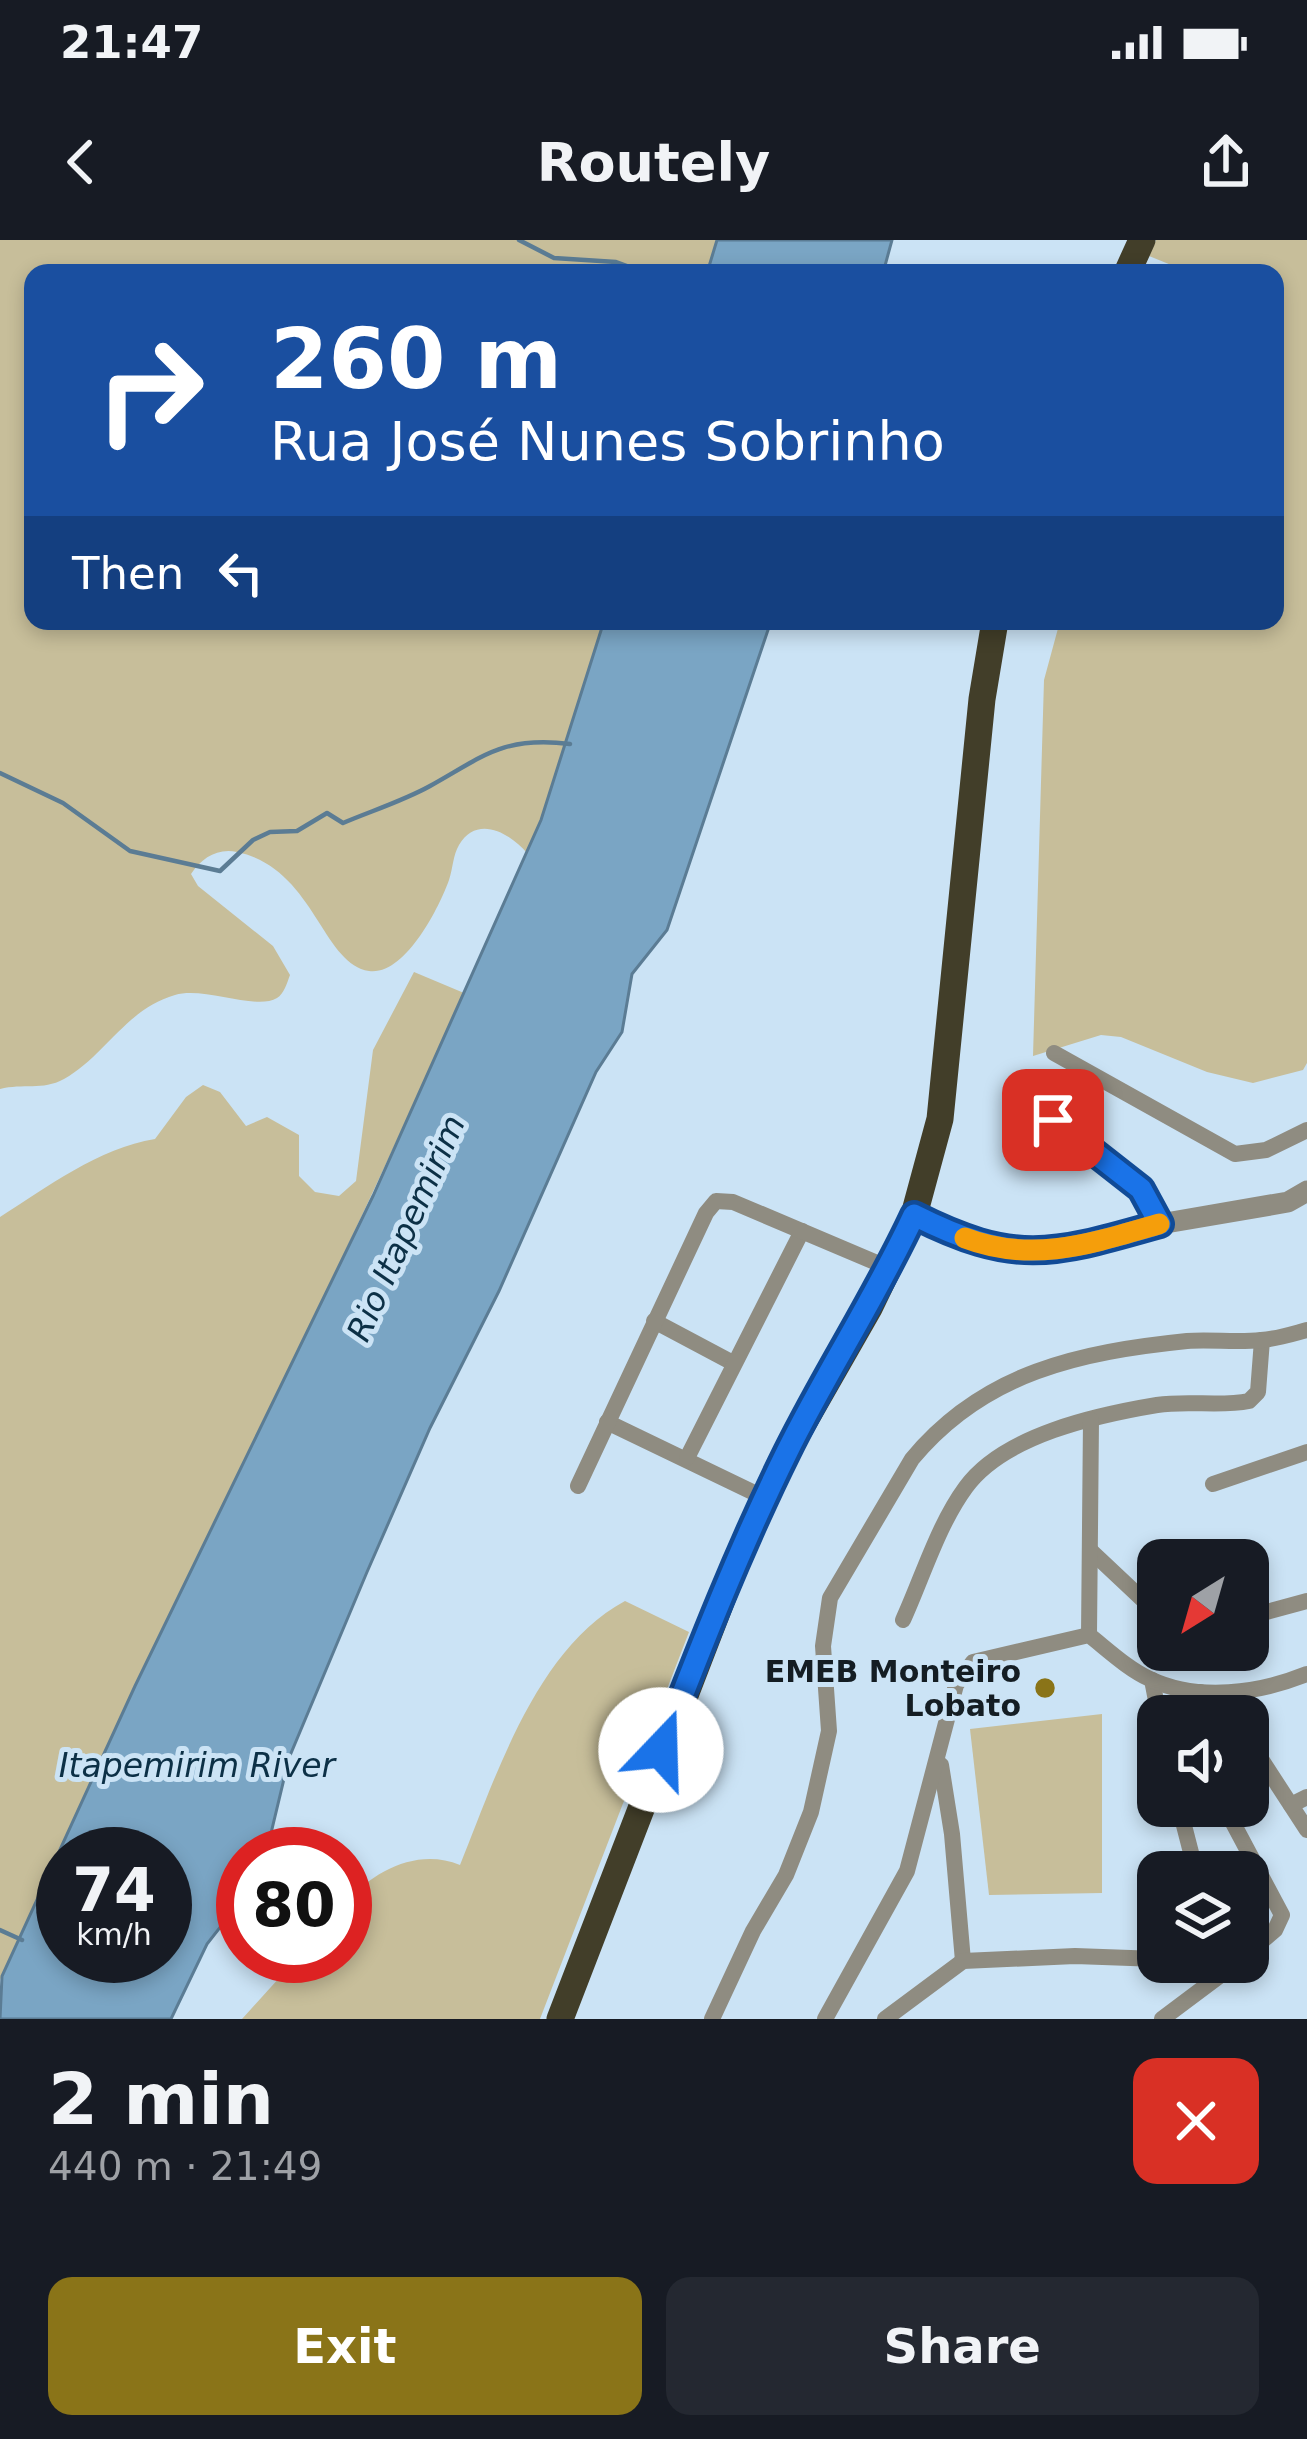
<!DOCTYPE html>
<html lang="en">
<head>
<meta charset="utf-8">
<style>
	body { margin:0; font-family:"DejaVu Sans",sans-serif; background:#242831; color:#f1f3f6; height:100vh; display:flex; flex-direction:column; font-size:45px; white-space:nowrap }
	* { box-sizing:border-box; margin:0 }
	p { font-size:39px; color:#9ea1a6 }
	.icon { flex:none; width:66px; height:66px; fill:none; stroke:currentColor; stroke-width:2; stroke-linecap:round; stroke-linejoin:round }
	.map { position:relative; height:1779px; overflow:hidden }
	.details { display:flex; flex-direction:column; background:#171b24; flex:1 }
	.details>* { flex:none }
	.guide { position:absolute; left:24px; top:24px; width:1260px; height:366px; border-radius:24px; box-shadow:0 6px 18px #0003; background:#1a4fa0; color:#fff; overflow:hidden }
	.needle { width:78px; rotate:217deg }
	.tools { position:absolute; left:1137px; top:1299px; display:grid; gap:24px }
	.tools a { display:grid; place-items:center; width:132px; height:132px; border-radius:24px; background:#171b24; box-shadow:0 6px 18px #0003; font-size:60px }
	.speed { position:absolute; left:36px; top:1587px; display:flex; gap:24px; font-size:60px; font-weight:700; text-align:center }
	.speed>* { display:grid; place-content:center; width:156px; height:156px; border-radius:50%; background:#171b24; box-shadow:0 6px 18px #0003; line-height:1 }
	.speed small { font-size:30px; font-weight:400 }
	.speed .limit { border:18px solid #d22; background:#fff; color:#111 }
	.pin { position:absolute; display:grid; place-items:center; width:102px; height:102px; color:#fff; margin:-51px; border-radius:24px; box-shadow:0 6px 18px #0006 }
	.me { position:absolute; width:132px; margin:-66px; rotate:21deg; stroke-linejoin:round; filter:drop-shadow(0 0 9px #0008) }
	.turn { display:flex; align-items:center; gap:42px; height:252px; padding:0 48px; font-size:54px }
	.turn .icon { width:156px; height:156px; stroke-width:2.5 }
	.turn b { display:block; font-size:84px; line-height:102px }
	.then { display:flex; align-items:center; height:114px; padding:0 48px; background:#0003; gap:24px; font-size:45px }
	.round { display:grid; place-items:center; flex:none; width:126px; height:126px; border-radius:24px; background:#242831 }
	.overview { display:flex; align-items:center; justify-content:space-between; height:204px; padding:0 48px }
	h1 { font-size:72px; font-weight:700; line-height:90px }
	.primary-button { display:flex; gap:24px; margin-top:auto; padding:24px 48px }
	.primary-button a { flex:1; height:138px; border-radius:24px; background:#8a7418; color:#fff; font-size:48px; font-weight:700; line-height:138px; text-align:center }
	.primary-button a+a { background:#242831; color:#f1f3f6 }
	.status { display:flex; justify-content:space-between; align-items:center; height:84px; padding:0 60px; background:#171b24; direction:ltr }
	.status svg { height:33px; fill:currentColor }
	header { display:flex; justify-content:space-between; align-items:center; height:156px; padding:0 48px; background:#171b24; font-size:54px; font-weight:700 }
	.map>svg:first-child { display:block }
	.green { fill:#c7be9a }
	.water { fill:#7aa5c4; stroke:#5b7c94; stroke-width:3; fill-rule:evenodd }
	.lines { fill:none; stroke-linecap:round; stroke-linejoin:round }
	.stream { stroke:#5b7c94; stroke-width:4.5 }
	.minor { stroke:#8f8c81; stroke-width:16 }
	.tertiary { stroke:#8f8c81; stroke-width:21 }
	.trunk { stroke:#423e29; stroke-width:27 }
	.route-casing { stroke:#114b97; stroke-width:30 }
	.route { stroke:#1a73e8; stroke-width:21 }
	.slow { stroke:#f59e0b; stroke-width:21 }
	.poi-dot { fill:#8a7418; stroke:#cbe3f5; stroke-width:4.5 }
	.labels { text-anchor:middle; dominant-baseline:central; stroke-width:10; stroke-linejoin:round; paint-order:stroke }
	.poi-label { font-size:30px; font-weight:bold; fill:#141d23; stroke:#cbe3f5; text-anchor:end }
	.water-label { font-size:33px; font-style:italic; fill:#0c3046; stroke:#cbe3f5 }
</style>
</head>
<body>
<div class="status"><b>21:47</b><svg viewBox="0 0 49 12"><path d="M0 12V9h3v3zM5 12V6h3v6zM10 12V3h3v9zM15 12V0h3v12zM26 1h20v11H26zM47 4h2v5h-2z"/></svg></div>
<header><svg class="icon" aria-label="back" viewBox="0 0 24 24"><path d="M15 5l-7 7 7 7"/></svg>Routely<svg class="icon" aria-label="share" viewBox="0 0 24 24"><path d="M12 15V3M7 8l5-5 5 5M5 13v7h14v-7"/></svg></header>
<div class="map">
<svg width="1307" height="1779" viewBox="0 0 1307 1779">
	<rect width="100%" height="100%" fill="#cbe3f5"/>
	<g class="green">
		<path d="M0 0H717L707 33H33V381H604L541 580 527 613C510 593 477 574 459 605 453 615 453 628 449 640 439 668 405 736 369 731 322 724 314 628 237 612 217 608 202 618 191 634L198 646 273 706 290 735C287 743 284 754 277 758 256 771 204 746 175 755 126 769 105 816 64 839 42 851 23 843 0 849Z"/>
		<path d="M1156 0H1307V823L1303 830 1253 843 1207 832 1121 797 1101 795 1033 816 1044 440 1060 381H1275V33H1191L1149 16Z"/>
		<path d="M414 732 464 753C315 1085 152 1410 0 1740V977C47 947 99 908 155 899L186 857 203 845 220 852 246 886 267 877 299 895V936L315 952 339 956 356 941 373 810Z"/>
		<path d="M625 1361 689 1392 540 1779H242L299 1716H345V1663C375 1630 418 1608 460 1625 496 1536 536 1409 625 1361Z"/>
		<path d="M1102 1474V1653L989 1655 970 1489Z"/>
	</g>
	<g class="water">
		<path d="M717 0H892L883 33H707Z"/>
		<path d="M604 381H771L667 690 632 734 622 792 596 832 499 1051 430 1188 367 1332 289 1518 266 1614H243V1658L207 1704 171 1779H0L2 1736 135 1446 373 956 541 580ZM63 1614H165V1716H63Z"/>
	</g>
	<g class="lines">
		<g class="stream">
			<path d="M519 0 554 18 616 22 646 33"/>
			<path d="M0 533 63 563 130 611 220 631 253 600 270 592 297 591 327 573 343 583C371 571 403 561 430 546 484 516 503 496 570 504"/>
			<path d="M0 1690 22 1700"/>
		</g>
		<g class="minor">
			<path d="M1054 813 1235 914 1266 910 1307 890"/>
			<path d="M1053 880 1141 949 1160 984"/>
			<path d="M654 1081 733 1123"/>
			<path d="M607 1182 765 1258"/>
			<path d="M687 1218 802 991"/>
			<path d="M1213 1244 1307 1212"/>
			<path d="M578 1246 706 973 716 961 733 962 889 1028"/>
			<path d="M1091 1311 1158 1374"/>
			<path d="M1248 1377 1307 1361"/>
			<path d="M903 1380C923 1336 938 1285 966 1247 1004 1195 1097 1175 1157 1165 1188 1160 1220 1167 1249 1161L1258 1152 1262 1100"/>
			<path d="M1089 1395 1091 1180"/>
			<path d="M1152 1440 1159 1476"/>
			<path d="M1200 1452V1476"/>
			<path d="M1211 1453 1230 1476"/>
			<path d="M1248 1499 1307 1590"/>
			<path d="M941 1525 952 1594 963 1721"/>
			<path d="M1291 1565 1307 1557"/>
			<path d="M1179 1566 1196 1632"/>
			<path d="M1224 1566 1282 1675 1275 1690 1248 1713"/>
			<path d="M712 1779 753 1691 786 1635 811 1572 829 1491 823 1406 830 1358 912 1219C984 1132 1080 1112 1187 1101 1211 1099 1237 1103 1261 1100 1277 1099 1292 1094 1307 1090"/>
			<path d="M825 1779 907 1631 956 1445 973 1422 1089 1395C1108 1410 1128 1429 1150 1439 1198 1462 1260 1453 1307 1434"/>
			<path d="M885 1779 963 1721 1075 1716 1158 1719"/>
			<path d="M1162 1779 1238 1722"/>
		</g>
		<path class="tertiary" d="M914 975 978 1003 1045 1013 1160 984 1288 962 1307 951"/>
		<g class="trunk">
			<path d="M1127 33 1142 0"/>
			<path d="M560 1779 743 1305 789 1208 869 1068 914 975 940 879 982 459 995 381"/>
		</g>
	</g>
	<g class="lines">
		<defs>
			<path id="route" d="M661 1510C700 1409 739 1309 787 1212 827 1131 876 1057 914 975 1017 1027 1054 1014 1160 984L1141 949 1053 880"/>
		</defs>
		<use href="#route" class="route-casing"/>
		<use href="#route" class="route"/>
		<path class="slow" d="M965 998C1033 1024 1093 1003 1159 984"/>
	</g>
	<circle class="poi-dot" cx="1045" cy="1448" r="12"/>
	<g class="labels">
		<g class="poi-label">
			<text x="1021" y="1431">EMEB Monteiro<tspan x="1021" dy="34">Lobato</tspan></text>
		</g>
		<g class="water-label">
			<text transform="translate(406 988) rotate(-66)">Rio Itapemirim</text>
			<text x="197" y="1525">Itapemirim River</text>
		</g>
	</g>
</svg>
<div class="tools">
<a><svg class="needle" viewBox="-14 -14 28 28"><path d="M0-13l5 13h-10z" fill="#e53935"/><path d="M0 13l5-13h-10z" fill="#9ea1a6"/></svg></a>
<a><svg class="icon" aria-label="sound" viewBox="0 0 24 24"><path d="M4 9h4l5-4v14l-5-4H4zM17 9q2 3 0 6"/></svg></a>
<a><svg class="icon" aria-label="layers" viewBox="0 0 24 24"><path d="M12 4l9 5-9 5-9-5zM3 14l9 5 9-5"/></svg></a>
</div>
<div class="speed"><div>74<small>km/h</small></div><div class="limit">80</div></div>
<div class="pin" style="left:1053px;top:880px;background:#d93025"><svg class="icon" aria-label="arrive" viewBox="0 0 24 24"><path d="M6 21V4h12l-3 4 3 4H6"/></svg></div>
<svg class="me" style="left:661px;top:1510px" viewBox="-20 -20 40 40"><circle r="19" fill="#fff"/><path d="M0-13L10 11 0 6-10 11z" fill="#1a73e8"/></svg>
<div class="guide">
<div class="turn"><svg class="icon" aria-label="right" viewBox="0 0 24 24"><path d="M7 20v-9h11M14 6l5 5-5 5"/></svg><div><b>260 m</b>Rua José Nunes Sobrinho</div></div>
<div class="then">Then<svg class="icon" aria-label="left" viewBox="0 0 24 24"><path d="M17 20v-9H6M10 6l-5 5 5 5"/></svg></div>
</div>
</div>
<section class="details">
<div class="overview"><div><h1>2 min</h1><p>440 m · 21:49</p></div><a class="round" style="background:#d93025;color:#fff"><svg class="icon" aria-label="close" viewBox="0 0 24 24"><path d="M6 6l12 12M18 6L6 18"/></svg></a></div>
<div class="primary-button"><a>Exit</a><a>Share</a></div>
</section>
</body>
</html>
